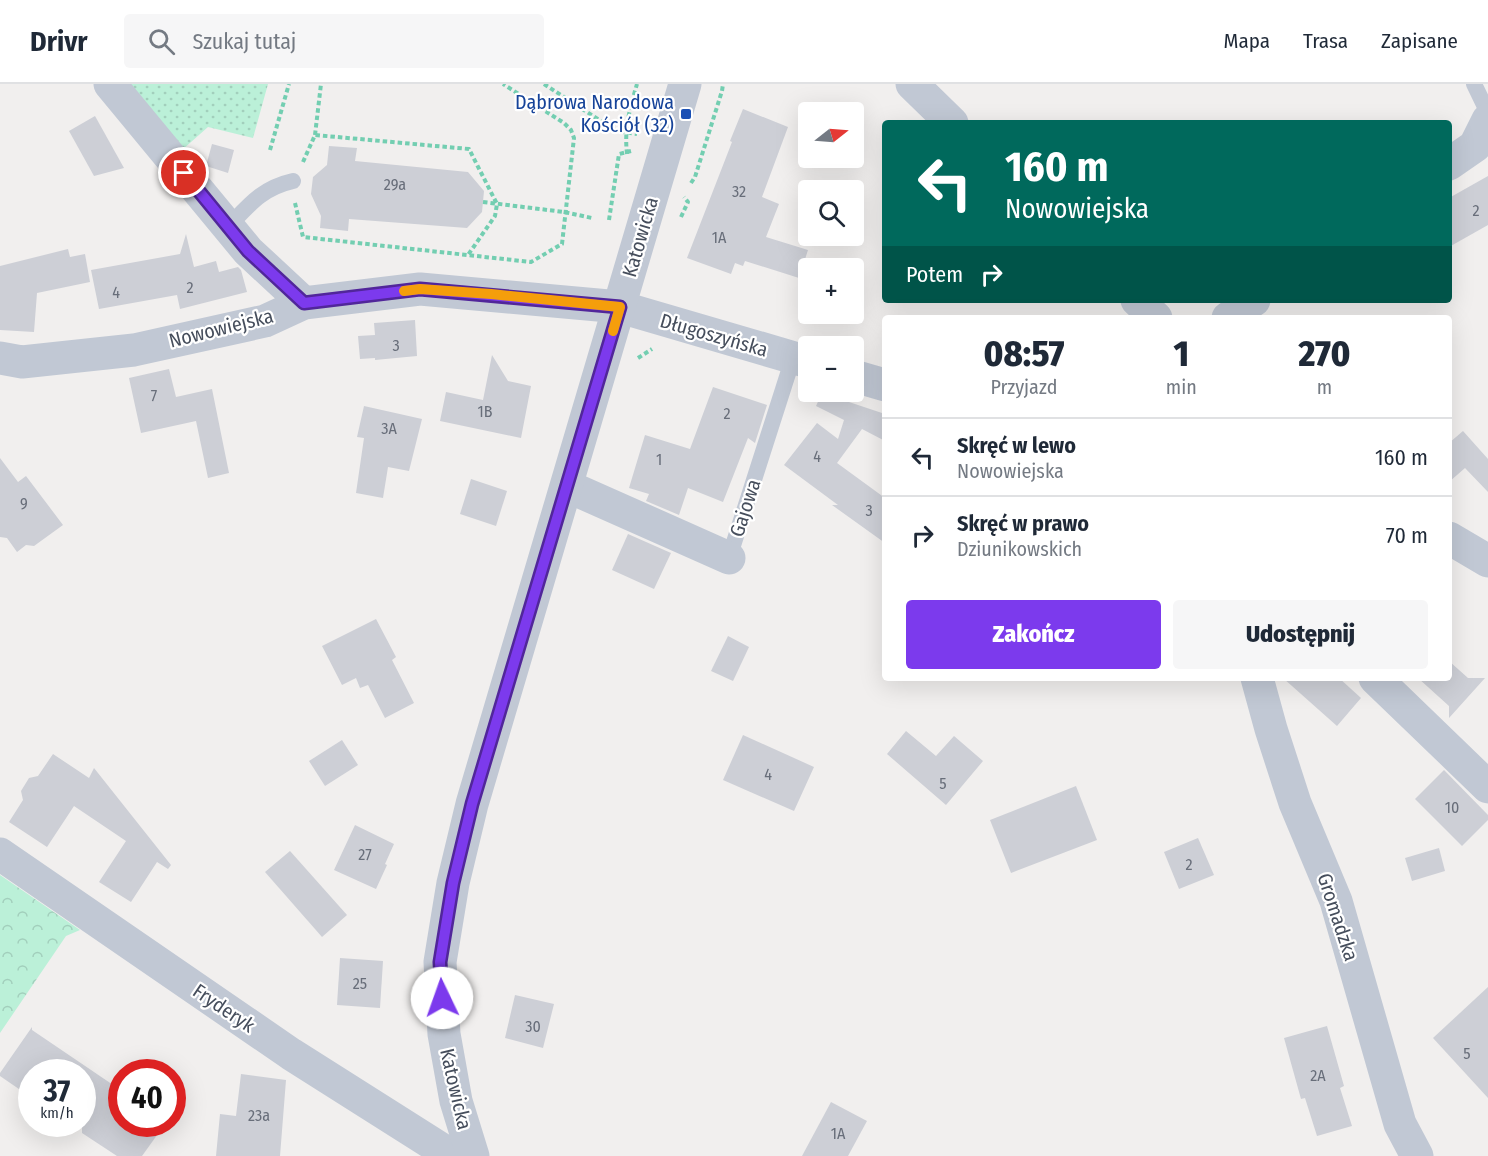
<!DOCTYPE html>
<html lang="pl">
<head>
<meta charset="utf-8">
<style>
	body { margin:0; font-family:"Fira Sans Condensed",sans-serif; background:#f6f6f7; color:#1f2937; height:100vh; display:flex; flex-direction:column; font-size:22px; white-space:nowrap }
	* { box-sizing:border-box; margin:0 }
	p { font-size:20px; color:#747a83 }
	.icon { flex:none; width:33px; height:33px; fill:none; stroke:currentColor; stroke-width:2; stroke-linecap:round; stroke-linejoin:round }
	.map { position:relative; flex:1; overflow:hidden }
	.side { position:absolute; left:882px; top:231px; width:570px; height:366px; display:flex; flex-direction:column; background:#fff; border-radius:6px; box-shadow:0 6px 24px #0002 }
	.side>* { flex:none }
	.guide { position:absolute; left:882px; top:36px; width:570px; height:183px; border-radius:6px; box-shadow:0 6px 24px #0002; background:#00695c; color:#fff; overflow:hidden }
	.needle { width:39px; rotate:73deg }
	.buttons { position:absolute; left:798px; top:18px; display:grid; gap:12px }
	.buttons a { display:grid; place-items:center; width:66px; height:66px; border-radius:6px; background:#fff; box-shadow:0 6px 24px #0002; font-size:30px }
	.speed { position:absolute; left:18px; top:975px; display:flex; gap:12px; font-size:30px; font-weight:700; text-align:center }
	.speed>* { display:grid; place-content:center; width:78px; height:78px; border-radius:50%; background:#fff; box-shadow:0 6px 24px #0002; line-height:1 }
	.speed small { font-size:15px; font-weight:400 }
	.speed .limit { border:9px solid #d22; background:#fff; color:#111 }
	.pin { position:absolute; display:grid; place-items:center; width:51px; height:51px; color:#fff; margin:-26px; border:3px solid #fff; border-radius:50%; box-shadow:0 2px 6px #0007 }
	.me { position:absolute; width:66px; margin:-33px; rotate:357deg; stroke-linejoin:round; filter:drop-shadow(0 0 4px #0008) }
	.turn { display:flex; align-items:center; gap:21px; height:126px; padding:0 24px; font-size:27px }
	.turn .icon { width:78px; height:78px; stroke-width:2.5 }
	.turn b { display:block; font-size:42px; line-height:51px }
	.then { display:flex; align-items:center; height:57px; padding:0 24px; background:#0003; gap:12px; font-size:22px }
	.eta { display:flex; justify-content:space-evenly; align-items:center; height:102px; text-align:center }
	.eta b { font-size:36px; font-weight:800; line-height:42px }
	.button { display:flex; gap:12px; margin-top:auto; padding:12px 24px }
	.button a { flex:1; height:69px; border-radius:6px; background:#7c3aed; color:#fff; font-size:24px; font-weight:800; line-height:69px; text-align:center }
	.button a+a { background:#f6f6f7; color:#1f2937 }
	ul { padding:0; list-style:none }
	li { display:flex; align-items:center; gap:18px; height:78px; padding:0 24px; border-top:2px solid #e0e1e3 }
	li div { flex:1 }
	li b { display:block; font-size:22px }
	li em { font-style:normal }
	header { display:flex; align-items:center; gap:36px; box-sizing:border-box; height:84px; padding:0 30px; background:#fff; border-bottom:2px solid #e0e1e3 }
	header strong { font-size:28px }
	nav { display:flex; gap:33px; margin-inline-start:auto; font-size:21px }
	.search { width:420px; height:54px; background:#f6f6f7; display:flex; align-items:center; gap:15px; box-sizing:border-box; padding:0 21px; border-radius:6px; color:#747a83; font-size:22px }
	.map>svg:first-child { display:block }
	.forest { fill:url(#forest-crowns) }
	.park { fill:url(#park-dots) }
	.building { fill:#cdcfd6 }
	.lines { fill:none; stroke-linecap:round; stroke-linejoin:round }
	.path { stroke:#73ceb1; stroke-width:4; stroke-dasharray:4.5 3; stroke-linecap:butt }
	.service { stroke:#c1c8d4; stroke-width:16 }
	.minor { stroke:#c1c8d4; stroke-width:33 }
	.tertiary { stroke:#c1c8d4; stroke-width:33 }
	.route-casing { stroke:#51269a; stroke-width:15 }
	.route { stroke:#7c3aed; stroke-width:10 }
	.slow { stroke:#f59e0b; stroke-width:10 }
	.transit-dot { fill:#1a4fb4; stroke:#fff; stroke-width:2 }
	.labels { text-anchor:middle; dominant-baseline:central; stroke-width:4.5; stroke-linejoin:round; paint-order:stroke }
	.number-label { font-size:16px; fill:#686e7a }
	.transit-label { font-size:20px; fill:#164399; stroke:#fff; text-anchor:end }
	.street-label { font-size:20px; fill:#464e5c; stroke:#fff }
</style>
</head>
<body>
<header>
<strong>Drivr</strong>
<div class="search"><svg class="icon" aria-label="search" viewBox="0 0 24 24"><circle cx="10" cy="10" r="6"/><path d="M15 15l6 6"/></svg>Szukaj tutaj</div>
<nav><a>Mapa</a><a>Trasa</a><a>Zapisane</a></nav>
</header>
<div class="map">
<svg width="1488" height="1072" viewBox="0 0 1488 1072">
	<defs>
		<pattern id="forest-crowns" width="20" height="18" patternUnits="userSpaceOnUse" patternTransform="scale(1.5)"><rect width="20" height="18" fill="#bbf0d8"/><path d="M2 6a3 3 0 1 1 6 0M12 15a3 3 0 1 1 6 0" fill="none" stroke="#a2cfbc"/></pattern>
		<pattern id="park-dots" width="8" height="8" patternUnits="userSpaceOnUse" patternTransform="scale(1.5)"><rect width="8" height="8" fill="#bbf0d8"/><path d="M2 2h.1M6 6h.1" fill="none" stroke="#a2cfbc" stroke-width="1.8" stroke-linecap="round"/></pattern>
	</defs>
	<rect width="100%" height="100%" fill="#f1efee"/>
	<path class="forest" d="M0 791 80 846 66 852 0 949Z"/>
	<path class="park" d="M129 0H268L253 54 208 43 182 66Z"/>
	<g class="building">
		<path d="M743 25 788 43 762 113 779 120 766 153 808 166 799 194 745 177 743 182 735 179 731 190 687 174 732 58 730 57Z"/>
		<path d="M95 32 124 84 94 92 69 47Z"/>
		<path d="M212 60 234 66 228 89 206 82Z"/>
		<path d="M329 62 357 64 355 77 468 88 484 107 482 128 467 144 349 135 348 147 320 144 321 132 311 110 313 93 327 81Z"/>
		<path d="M1488 92V141L1449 163V114Z"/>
		<path d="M186 150 194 183 216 177 219 188 238 183 241 186 247 208 180 225 177 211 99 225 91 186 180 170Z"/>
		<path d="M68 165 70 173 85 170 90 198 37 209 34 248 0 246V182Z"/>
		<path d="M415 236 417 272 375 276V274L360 275 358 252 375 251 374 239Z"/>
		<path d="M492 271 508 297 531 302 521 354 440 337 446 308 483 316Z"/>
		<path d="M169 285 176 313 212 305 229 389 208 394 196 337 141 349 129 294Z"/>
		<path d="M713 303 767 321 755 359 748 354 723 418 688 404 679 431 646 417 649 410 629 404 645 351 690 365Z"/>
		<path d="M822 309 885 330V357L862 345 837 379 885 414V459L832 421H838L784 381 817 339 838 355 844 336 816 322Z"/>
		<path d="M364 322 422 335 409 387 388 383 383 414 356 409 364 354 357 353Z"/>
		<path d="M1463 347 1488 375V408L1465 384 1449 398V359Z"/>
		<path d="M0 374 18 398 26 392 63 441 34 462 26 461 17 468 7 454 0 453Z"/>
		<path d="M471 395 507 407 496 442 460 430Z"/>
		<path d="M628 450 671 469 654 505 612 486Z"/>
		<path d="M376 535 396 573 392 576 414 619 385 634 368 601 360 604 356 594 342 601 322 562Z"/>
		<path d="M728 552 749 563 733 597 711 587Z"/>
		<path d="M1449 577 1468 594H1485L1449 634V622L1418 594H1449Z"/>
		<path d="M1283 594H1339L1361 614 1337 642Z"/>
		<path d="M906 647 936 672 954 652 983 677 946 721 887 670Z"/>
		<path d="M743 651 814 683 794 727 723 696Z"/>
		<path d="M342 656 358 681 325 702 309 677Z"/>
		<path d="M53 670 89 694 94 684 171 781 168 785 157 778 131 818 99 798 126 757 74 722 47 763 9 738 23 716 21 707 29 694 38 692Z"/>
		<path d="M1444 686 1488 731V736L1462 762 1415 715Z"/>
		<path d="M1076 702 1097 756 1011 789 990 736Z"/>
		<path d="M355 741 394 760 385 780 387 781 376 805 334 786Z"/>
		<path d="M1198 754 1214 791 1179 805 1164 768Z"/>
		<path d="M1439 764 1445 787 1412 797 1405 774Z"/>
		<path d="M290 767 347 831 322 853 265 788Z"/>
		<path d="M340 874 383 877 380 924 337 921Z"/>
		<path d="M1488 903V1014L1433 954Z"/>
		<path d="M515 911 554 920 543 964 505 954Z"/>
		<path d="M1327 942 1344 1002 1340 1004 1352 1042 1317 1052 1305 1014 1301 1015 1284 954Z"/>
		<path d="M32 943V946L122 1007V1040H165L142 1072H117L82 1049V988H32V1014L0 992V989Z"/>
		<path d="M241 990 286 996 280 1072H216L220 1030 236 1032Z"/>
		<path d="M831 1018 867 1037 848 1072H802Z"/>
	</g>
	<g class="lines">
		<g class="path">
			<path d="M544 0 616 47 637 50"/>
			<path d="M315 51 321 0"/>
			<path d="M270 66 289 0"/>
			<path d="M627 70C624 44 630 24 637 0"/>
			<path d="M303 78 315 51 469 65 497 120 495 132 468 171"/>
			<path d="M691 99 695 93 722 7 723 0"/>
			<path d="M483 118 564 128 592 134"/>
			<path d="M295 119 303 153 531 178 562 160 574 54 571 46 564 39 503 0"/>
			<path d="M681 133 688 118 684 113"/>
			<path d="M609 136 619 70 631 67"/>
			<path d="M638 274 652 265"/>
		</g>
		<g class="service">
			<path d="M1474 0 1488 29"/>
			<path d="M228 143C249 121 262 104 293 97"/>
			<path d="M729 474 793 274"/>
		</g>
		<g class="minor">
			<path d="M110 0 248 167 304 219"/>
			<path d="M1449 80 1475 62 1488 36"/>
			<path d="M1228 234 1254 216"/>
			<path d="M0 274 22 278 134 266 265 237 304 219 420 205 620 223 808 278"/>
			<path d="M854 292 885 301"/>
			<path d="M567 402 729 474"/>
			<path d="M1449 454 1488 477"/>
			<path d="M1257 594 1271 645 1295 719 1336 817 1400 1040 1417 1072"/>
			<path d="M0 770 291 970 452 1072"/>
		</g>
		<g class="tertiary">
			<path d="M912 0 952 39"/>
			<path d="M1137 216 1156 234"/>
			<path d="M1375 594 1488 703"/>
			<path d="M473 1072 456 1017 444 950 440 878 453 799 472 720 685 0"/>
		</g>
	</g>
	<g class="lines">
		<defs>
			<path id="route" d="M184 89 248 167 304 219 420 205 620 223 472 720 453 799 440 878 442 914"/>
		</defs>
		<use href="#route" class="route-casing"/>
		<use href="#route" class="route"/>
		<path class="slow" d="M404 207 420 205 491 210 620 223 613 247"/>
	</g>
	<rect class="transit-dot" x="680" y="24" width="12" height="12" rx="3"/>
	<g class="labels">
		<g class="number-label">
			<text x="395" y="100">29a</text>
			<text x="739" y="107">32</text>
			<text x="1476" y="126">2</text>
			<text x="719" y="153">1A</text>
			<text x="190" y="203">2</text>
			<text x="116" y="208">4</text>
			<text x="396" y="261">3</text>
			<text x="154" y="311">7</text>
			<text x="485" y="327">1B</text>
			<text x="727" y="329">2</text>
			<text x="389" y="344">3A</text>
			<text x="817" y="372">4</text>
			<text x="659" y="375">1</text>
			<text x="24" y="419">9</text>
			<text x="869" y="426">3</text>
			<text x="768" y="690">4</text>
			<text x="943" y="699">5</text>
			<text x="1452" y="723">10</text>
			<text x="365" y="770">27</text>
			<text x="1189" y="780">2</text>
			<text x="360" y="899">25</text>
			<text x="533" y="942">30</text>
			<text x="1467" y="969">5</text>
			<text x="1318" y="991">2A</text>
			<text x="259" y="1031">23a</text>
			<text x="838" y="1049">1A</text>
		</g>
		<g class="transit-label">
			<text x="674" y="18">Dąbrowa Narodowa<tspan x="674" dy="23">Kościół (32)</tspan></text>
		</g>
		<g class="street-label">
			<text transform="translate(640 153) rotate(-74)">Katowicka</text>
			<text transform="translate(221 244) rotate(-14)">Nowowiejska</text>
			<text transform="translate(714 251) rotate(16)">Długoszyńska</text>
			<text transform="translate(745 424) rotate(-72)">Gajowa</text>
			<text transform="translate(1338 833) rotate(72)">Gromadzka</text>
			<text transform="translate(224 924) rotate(34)">Fryderyk</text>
			<text transform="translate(456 1005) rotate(77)">Katowicka</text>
		</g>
	</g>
</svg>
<div class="buttons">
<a><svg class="needle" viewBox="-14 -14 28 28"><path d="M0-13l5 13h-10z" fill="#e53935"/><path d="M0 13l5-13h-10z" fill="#747a83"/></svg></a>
<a><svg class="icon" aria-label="search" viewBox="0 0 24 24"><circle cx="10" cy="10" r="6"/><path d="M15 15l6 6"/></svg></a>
<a>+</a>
<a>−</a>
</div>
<div class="speed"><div>37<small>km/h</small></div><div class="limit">40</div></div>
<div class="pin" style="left:184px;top:89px;background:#d93025"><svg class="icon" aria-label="arrive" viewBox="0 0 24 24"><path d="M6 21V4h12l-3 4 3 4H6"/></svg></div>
<svg class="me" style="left:442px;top:914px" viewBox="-20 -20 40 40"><circle r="19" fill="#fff"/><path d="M0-13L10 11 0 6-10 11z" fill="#7c3aed"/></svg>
<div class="guide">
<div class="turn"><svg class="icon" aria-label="left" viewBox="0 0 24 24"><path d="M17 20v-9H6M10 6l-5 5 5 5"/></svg><div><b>160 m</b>Nowowiejska</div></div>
<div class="then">Potem<svg class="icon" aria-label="right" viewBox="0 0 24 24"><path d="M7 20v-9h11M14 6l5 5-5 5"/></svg></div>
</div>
<section class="side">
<div class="eta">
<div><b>08:57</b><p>Przyjazd</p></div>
<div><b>1</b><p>min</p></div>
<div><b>270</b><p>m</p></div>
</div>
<ul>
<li><svg class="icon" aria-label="left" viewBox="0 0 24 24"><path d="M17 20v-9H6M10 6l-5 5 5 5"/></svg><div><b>Skręć w lewo</b><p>Nowowiejska</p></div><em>160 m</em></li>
<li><svg class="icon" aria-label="right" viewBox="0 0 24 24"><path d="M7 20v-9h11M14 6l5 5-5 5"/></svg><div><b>Skręć w prawo</b><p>Dziunikowskich</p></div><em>70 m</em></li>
</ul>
<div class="button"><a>Zakończ</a><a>Udostępnij</a></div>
</section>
</div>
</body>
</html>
